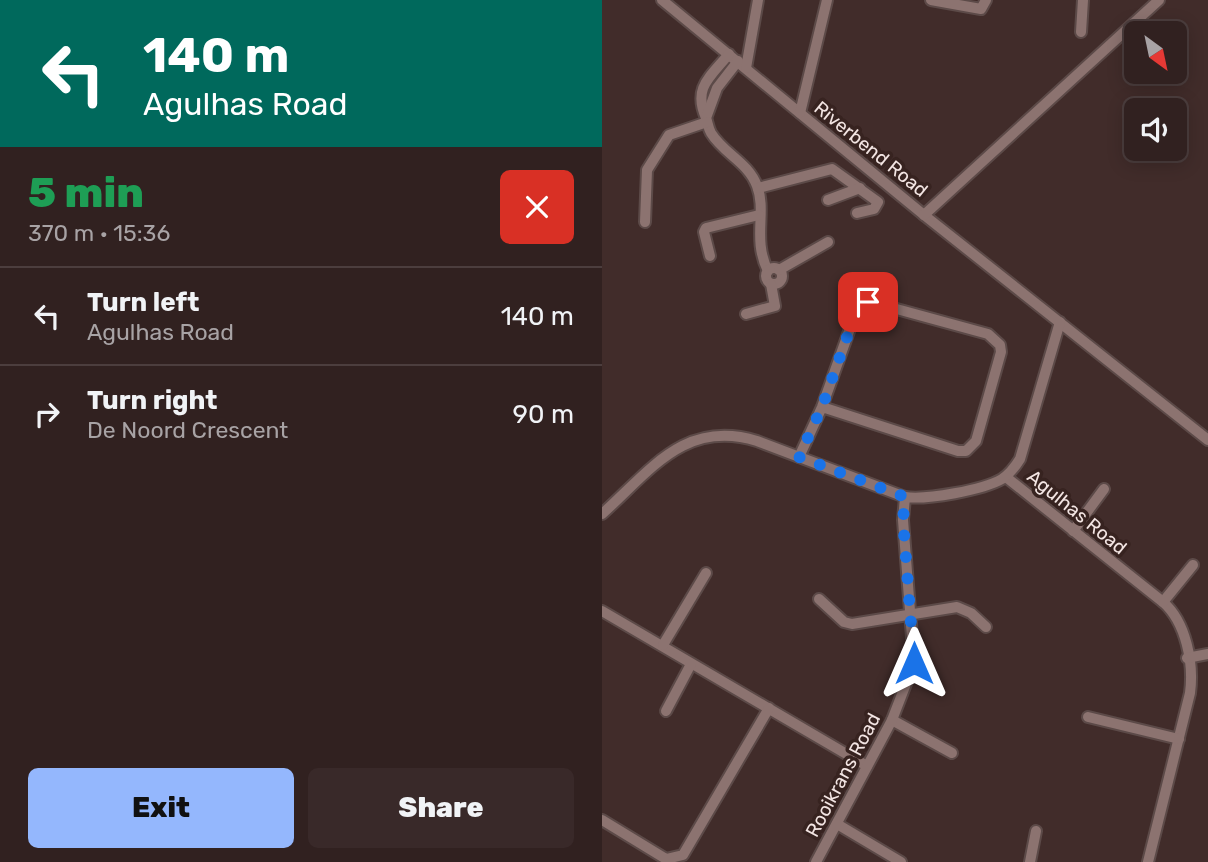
<!DOCTYPE html>
<html lang="en">
<head>
<meta charset="utf-8">
<style>
	body { margin:0; font-family:Rubik,sans-serif; background:#392929; color:#f1f3f6; height:100vh; display:flex; flex-direction:column; font-size:26px; white-space:nowrap }
	* { box-sizing:border-box; margin:0 }
	p { font-size:23px; color:#a8a3a5 }
	.icon { flex:none; width:38px; height:38px; fill:none; stroke:currentColor; stroke-width:2; stroke-linecap:round; stroke-linejoin:round }
	.map { position:relative; flex:1; overflow:hidden }
	.panel { display:flex; flex-direction:column; background:#312120; width:602px }
	.panel>* { flex:none }
	.guide { background:#00695c; color:#fff; overflow:hidden }
	.needle { width:46px; rotate:147deg }
	.tools { position:absolute; left:522px; top:21px; display:grid; gap:14px }
	.tools a { display:grid; place-items:center; width:63px; height:63px; border-radius:10px; background:#312120; box-shadow:0 4px 18px #0003,0 0 0 2px #4c3e3e; font-size:35px }
	.pin { position:absolute; display:grid; place-items:center; width:60px; height:60px; color:#fff; margin:-30px; border-radius:14px; box-shadow:0 4px 10px #0006 }
	.me { position:absolute; width:77px; margin:-38px; rotate:0deg; stroke-linejoin:round; filter:drop-shadow(0 0 5px #0008) }
	.turn { display:flex; align-items:center; gap:24px; height:147px; padding:0 28px; font-size:32px }
	.turn .icon { width:91px; height:91px; stroke-width:2.5 }
	.turn b { display:block; font-size:49px; line-height:60px }
	.round { display:grid; place-items:center; flex:none; width:74px; height:74px; border-radius:10px; background:#392929 }
	.overview { display:flex; align-items:center; justify-content:space-between; height:119px; padding:0 28px }
	h1 { font-size:42px; font-weight:800; line-height:52px; color:#1e9e55 }
	.primary-button { display:flex; gap:14px; margin-top:auto; padding:14px 28px }
	.primary-button a { flex:1; height:80px; border-radius:10px; background:#94b7fd; color:#111; font-size:28px; font-weight:800; line-height:80px; text-align:center }
	.primary-button a+a { background:#392929; color:#f1f3f6 }
	ul { padding:0; list-style:none }
	li { display:flex; align-items:center; gap:21px; height:98px; padding:0 28px; border-top:2px solid #4c3e3e }
	li div { flex:1 }
	li b { display:block; font-size:26px }
	li em { font-style:normal }
	main { display:flex; flex:1; min-height:0 }
	.map>svg:first-child { display:block }
	.lines { fill:none; stroke-linecap:round; stroke-linejoin:round }
	.minor-casing { stroke:#5c4a48; stroke-width:14 }
	.minor { stroke:#8c7370; stroke-width:10 }
	.route { stroke:#1a73e8; stroke-width:12; stroke-dasharray:0 21.6 }
	.labels { text-anchor:middle; dominant-baseline:central; stroke-width:7; stroke-linejoin:round; paint-order:stroke }
	.street-label { font-size:19px; fill:#f3e5e3; stroke:#372320 }
</style>
</head>
<body>
<main>
<section class="panel">
<div class="guide">
<div class="turn"><svg class="icon" aria-label="left" viewBox="0 0 24 24"><path d="M17 20v-9H6M10 6l-5 5 5 5"/></svg><div><b>140 m</b>Agulhas Road</div></div>
</div>
<div class="overview"><div><h1>5 min</h1><p>370 m · 15:36</p></div><a class="round" style="background:#d93025;color:#fff"><svg class="icon" aria-label="close" viewBox="0 0 24 24"><path d="M6 6l12 12M18 6L6 18"/></svg></a></div>
<ul>
<li><svg class="icon" aria-label="left" viewBox="0 0 24 24"><path d="M17 20v-9H6M10 6l-5 5 5 5"/></svg><div><b>Turn left</b><p>Agulhas Road</p></div><em>140 m</em></li>
<li><svg class="icon" aria-label="right" viewBox="0 0 24 24"><path d="M7 20v-9h11M14 6l5 5-5 5"/></svg><div><b>Turn right</b><p>De Noord Crescent</p></div><em>90 m</em></li>
</ul>
<div class="primary-button"><a>Exit</a><a>Share</a></div>
</section>
<div class="map">
<svg width="606" height="862" viewBox="0 0 606 862">
	<rect width="100%" height="100%" fill="#412c2a"/>
	<g class="lines">
		<defs>
			<g id="minor">
				<path d="M60 0 322 215 606 440"/>
				<path d="M329 0 379 9 384 0"/>
				<path d="M479 32 481 0"/>
				<path d="M127 54C107 78 91 88 104 118 106 123 106 128 109 133 122 154 146 162 155 186 165 212 150 239 166 271"/>
				<path d="M144 68 156 0"/>
				<path d="M198 113 225 0"/>
				<path d="M104 118 115 88 136 61"/>
				<path d="M156 188 230 169 276 202 272 209 255 213"/>
				<path d="M226 200 258 188"/>
				<path d="M322 215 557 0"/>
				<path d="M43 222 45 170 67 135 105 122"/>
				<path d="M108 256 102 232 104 228 157 215"/>
				<circle cx="172" cy="276" r="8"/>
				<path d="M177 270 226 242"/>
				<path d="M144 314 173 306 169 284"/>
				<path d="M197 457 220 407 255 309 269 302 386 334 398 345 399 352 374 441 364 451H356L220 407"/>
				<path d="M404 477 561 602C584 622 592 663 588 693L546 862"/>
				<path d="M0 514C49 470 83 419 155 441L303 497C325 500 381 490 400 479 408 474 413 467 418 459L458 322"/>
				<path d="M471 531 502 489"/>
				<path d="M217 599 242 622 250 624 355 607 369 613 384 627"/>
				<path d="M561 602 591 565"/>
				<path d="M0 611 265 766"/>
				<path d="M61 645 104 573"/>
				<path d="M585 658 606 654"/>
				<path d="M64 711 89 664"/>
				<path d="M486 717 577 739"/>
				<path d="M290 720 350 753"/>
				<path d="M0 820 64 859 81 855 167 708"/>
				<path d="M235 824 299 862"/>
				<path d="M214 862 290 720 312 663 301 520 303 497"/>
				<path d="M428 862 434 831"/>
			</g>
		</defs>
		<use href="#minor" class="minor-casing"/>
		<use href="#minor" class="minor"/>
	</g>
	<g class="lines">
		<path class="route" d="M266 302 255 309 220 407 197 457 303 497 301 520 312 663"/>
	</g>
	<g class="labels">
		<g class="street-label">
			<text transform="translate(269 149) rotate(39)">Riverbend Road</text>
			<text transform="translate(475 512) rotate(39)">Agulhas Road</text>
			<text transform="translate(241 775) rotate(-62)">Rooikrans Road</text>
		</g>
	</g>
</svg>
<div class="tools">
<a><svg class="needle" viewBox="-14 -14 28 28"><path d="M0-13l5 13h-10z" fill="#e53935"/><path d="M0 13l5-13h-10z" fill="#a8a3a5"/></svg></a>
<a><svg class="icon" aria-label="sound" viewBox="0 0 24 24"><path d="M4 9h4l5-4v14l-5-4H4zM17 9q2 3 0 6"/></svg></a>
</div>
<div class="pin" style="left:266px;top:302px;background:#d93025"><svg class="icon" aria-label="arrive" viewBox="0 0 24 24"><path d="M6 21V4h12l-3 4 3 4H6"/></svg></div>
<svg class="me" style="left:312px;top:663px" viewBox="-20 -20 40 40"><path d="M0-17L14 15 0 8-14 15z" fill="#1a73e8" stroke="#fff" stroke-width="4"/></svg>
</div>
</main>
</body>
</html>
